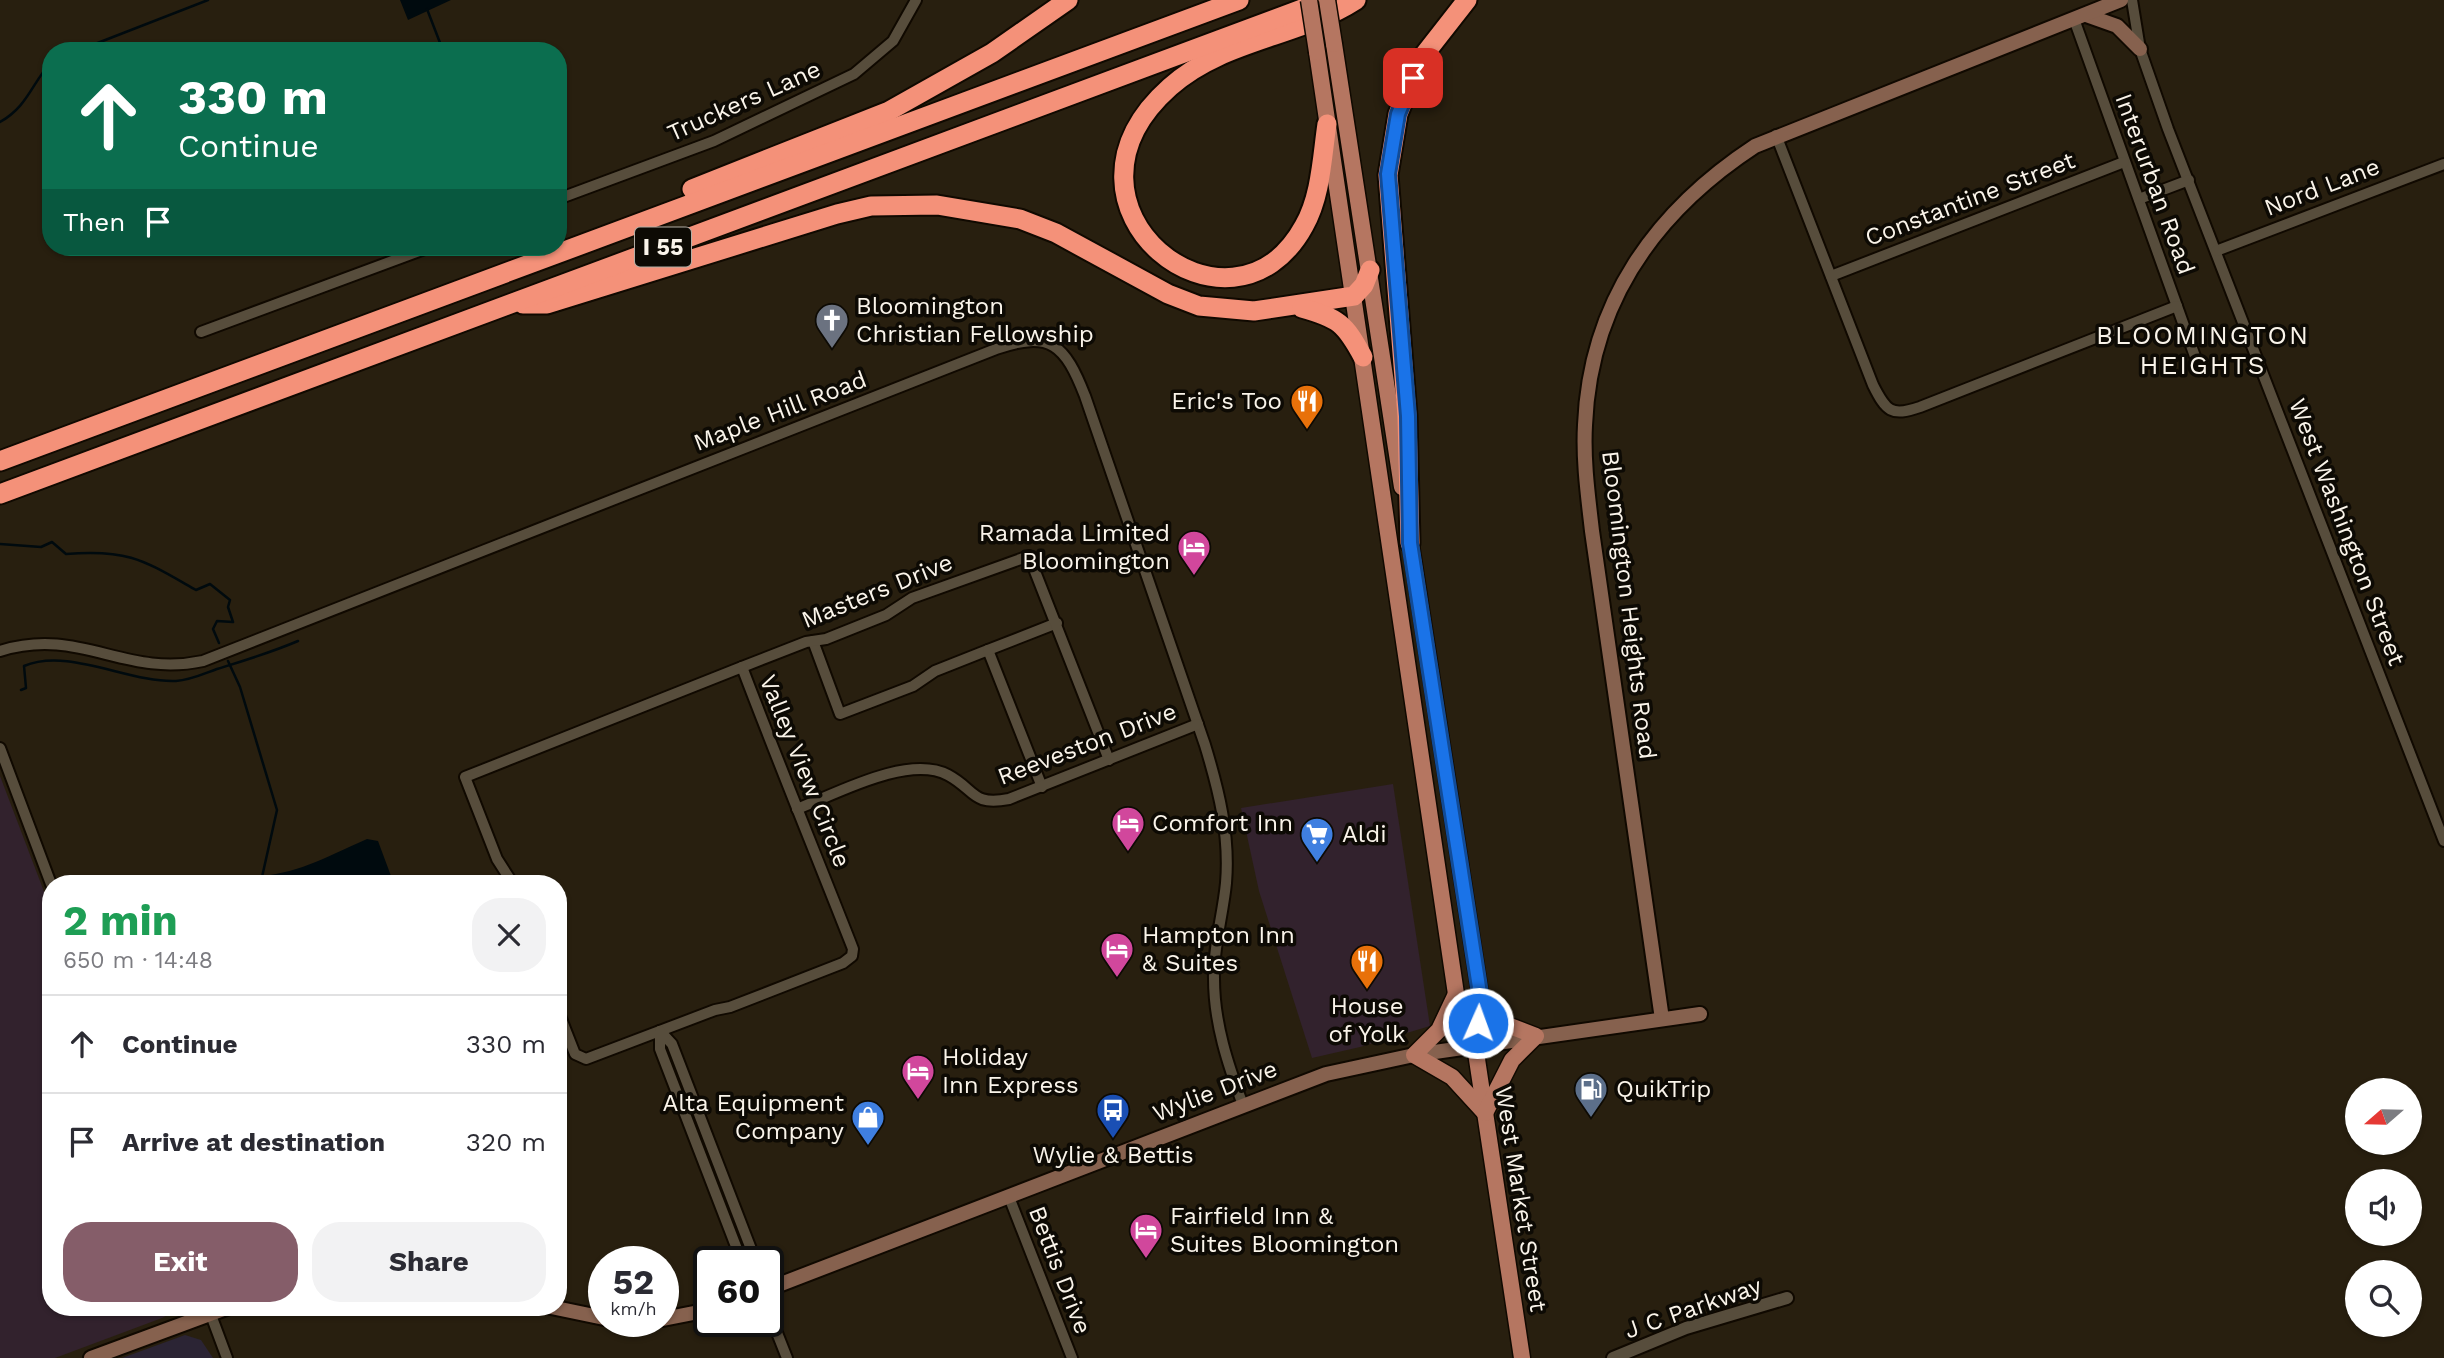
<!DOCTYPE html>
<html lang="en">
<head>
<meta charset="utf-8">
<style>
	body { margin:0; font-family:"Work Sans",sans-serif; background:#f2f2f3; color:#2b2b33; height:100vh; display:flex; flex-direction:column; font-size:26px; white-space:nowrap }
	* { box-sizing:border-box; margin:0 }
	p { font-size:23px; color:#7c7c81 }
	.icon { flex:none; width:38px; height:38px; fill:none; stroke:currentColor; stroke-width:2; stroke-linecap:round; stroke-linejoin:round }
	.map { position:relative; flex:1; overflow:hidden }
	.drawer { position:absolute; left:42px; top:875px; width:525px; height:441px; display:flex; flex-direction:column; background:#fff; border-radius:28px; box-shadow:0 2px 5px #0004 }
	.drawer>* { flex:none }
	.top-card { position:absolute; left:42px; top:42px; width:525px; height:214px; border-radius:28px; box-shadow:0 2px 5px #0004; background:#0b6e4f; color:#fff; overflow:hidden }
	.needle { width:46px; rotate:250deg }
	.fabs { position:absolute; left:2345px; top:1078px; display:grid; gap:14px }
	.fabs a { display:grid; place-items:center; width:77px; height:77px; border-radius:50%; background:#fff; box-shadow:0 2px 5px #0004; font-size:35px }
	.speed { position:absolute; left:588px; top:1246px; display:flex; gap:14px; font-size:35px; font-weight:700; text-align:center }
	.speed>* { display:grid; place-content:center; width:91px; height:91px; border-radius:50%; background:#fff; box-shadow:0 2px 5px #0004; line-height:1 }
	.speed small { font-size:18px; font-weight:400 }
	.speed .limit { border:4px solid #111; border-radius:10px; background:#fff; color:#111 }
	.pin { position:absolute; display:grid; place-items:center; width:60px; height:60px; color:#fff; margin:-30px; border-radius:14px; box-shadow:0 4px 10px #0006 }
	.me { position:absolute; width:77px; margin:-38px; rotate:2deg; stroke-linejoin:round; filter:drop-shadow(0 0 5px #0008) }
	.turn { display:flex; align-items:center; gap:24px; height:147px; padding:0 21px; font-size:32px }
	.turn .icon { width:91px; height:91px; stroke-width:2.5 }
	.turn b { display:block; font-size:49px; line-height:60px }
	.then { display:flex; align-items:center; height:66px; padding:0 21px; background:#0003; gap:14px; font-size:26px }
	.round { display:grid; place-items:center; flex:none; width:74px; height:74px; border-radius:28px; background:#f2f2f3 }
	.head { display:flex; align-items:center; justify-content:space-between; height:119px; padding:0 21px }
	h1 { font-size:42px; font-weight:700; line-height:52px; color:#1e9e55 }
	.cta { display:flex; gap:14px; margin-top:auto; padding:14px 21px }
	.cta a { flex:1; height:80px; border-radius:28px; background:#855d69; color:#fff; font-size:28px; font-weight:700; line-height:80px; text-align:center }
	.cta a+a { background:#f2f2f3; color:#2b2b33 }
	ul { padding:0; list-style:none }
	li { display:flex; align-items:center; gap:21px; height:98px; padding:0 21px; border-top:2px solid #e1e1e2 }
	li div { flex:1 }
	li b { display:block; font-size:26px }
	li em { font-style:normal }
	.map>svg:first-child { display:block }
	.commercial { fill:#32222d }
	.industrial { fill:#2b2434 }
	.water { fill:#000a0e }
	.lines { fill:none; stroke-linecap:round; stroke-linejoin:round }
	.stream { stroke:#000a0e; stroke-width:2.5 }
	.minor-casing { stroke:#100900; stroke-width:14 }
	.tertiary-casing { stroke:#100900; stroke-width:16 }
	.secondary-casing { stroke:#100900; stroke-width:18 }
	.primary-casing { stroke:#100900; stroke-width:19 }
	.motorway-casing { stroke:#100900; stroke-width:23 }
	.minor { stroke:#574d3c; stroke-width:10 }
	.tertiary { stroke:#574d3c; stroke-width:12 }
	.secondary { stroke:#86614e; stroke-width:14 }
	.primary { stroke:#b57661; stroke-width:16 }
	.motorway { stroke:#f49179; stroke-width:19 }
	.primary-bridge-casing { stroke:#100900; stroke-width:19; stroke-linecap:butt }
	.primary-bridge { stroke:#b57661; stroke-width:16 }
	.route-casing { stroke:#114b97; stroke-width:18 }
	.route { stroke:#1a73e8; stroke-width:12 }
	.labels { text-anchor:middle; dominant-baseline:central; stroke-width:7; stroke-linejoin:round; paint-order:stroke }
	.shield { fill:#0d0a04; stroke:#b3aea5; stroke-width:2 }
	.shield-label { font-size:23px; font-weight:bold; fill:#faf4ea }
	.street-label { font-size:24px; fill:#faf4ea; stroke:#0d0a04 }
	.poi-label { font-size:24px; fill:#faf4ea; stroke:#0d0a04; text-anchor:start }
	.neighbourhood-label { font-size:26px; letter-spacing:2px; fill:#faf4ea; stroke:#0d0a04 }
</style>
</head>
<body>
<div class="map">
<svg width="2444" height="1358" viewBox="0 0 2444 1358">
	<rect width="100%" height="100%" fill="#281f0f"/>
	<g class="commercial">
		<path d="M0 776 51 910V1307H183L162 1318 55 1358H0Z"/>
		<path d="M1393 784 1430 1026 1360 1047 1312 1058 1259 891 1241 808Z"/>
	</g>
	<path class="industrial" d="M185 1335 201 1340 213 1358H122Z"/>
	<g class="water">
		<path d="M400 0H451L408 20Z"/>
		<path d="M367 839 378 841 394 884H212L222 876C285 881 311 864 367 839Z"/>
	</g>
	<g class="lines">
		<g class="stream">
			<path d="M427 9 442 48"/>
			<path d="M77 51 208 0"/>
			<path d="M0 122C27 107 31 85 51 62"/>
			<path d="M0 544 41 547 52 542 66 554C129 549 143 560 196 590L210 584 230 600 228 607 233 622 217 621 213 629 219 643"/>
			<path d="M228 661 240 687 277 810 262 877"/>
			<path d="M21 690 26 688 24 666C68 647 129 683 176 681 191 680 203 674 217 669 246 660 270 653 298 641"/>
		</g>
		<defs>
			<g id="minor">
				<path d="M2132 0 2140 49 2168 129 2444 841"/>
				<path d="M2074 19 2197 362"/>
				<path d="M1776 135 1873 385C1886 411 1891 417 1920 407L2177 306"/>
				<path d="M558 199 714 141 854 74 893 41 916 0"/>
				<path d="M2139 199 2189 180"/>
				<path d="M2216 251 2444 164"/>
				<path d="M1831 276 2124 162"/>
				<path d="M201 332 430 247"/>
				<path d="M813 641 840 714 913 686 935 671 988 650 1042 787"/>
				<path d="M988 650 1057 623"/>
				<path d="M0 651C80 626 124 678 203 661L996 349C1051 330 1065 345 1085 396L1205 745C1219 791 1230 835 1226 883 1223 915 1213 947 1214 979 1214 1023 1228 1065 1243 1105"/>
				<path d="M742 667 806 642 826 639 886 615 912 598 1029 556 1109 760"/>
				<path d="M0 748 51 884"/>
				<path d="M797 809C836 794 908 754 948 775 976 790 971 806 1009 799L1198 724"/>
				<path d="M513 884 497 859 465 777 742 667C778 762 816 855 853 949L852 956 843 963 730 1007 715 1010 586 1059 575 1054 558 1011"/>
				<path d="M660 1031 672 1044 756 1262"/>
				<path d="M660 1031V1049L742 1262"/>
				<path d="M1009 1197 1072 1358"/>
				<path d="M208 1307 227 1358"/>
				<path d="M768 1310 787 1358"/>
			</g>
			<path id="tertiary" d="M1613 1358 1686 1328 1787 1298"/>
			<g id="secondary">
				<path d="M2086 15 2117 26 2140 49"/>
				<path d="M1662 1019 1592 531C1588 496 1583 460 1585 425 1590 302 1656 211 1755 146L2121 0"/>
				<path d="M768 1289 1326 1074 1414 1055 1700 1014"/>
				<path d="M551 1307 604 1318"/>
				<path d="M663 1319 709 1310"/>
				<path d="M91 1358 229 1307"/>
			</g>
			<g id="primary">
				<path d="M1334 44 1402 487"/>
				<path d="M1317 52 1456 994 1475 1046 1522 1358"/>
				<path d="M1409 533 1481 1000 1475 1044"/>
				<path d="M1456 994 1439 1030 1414 1055 1452 1077 1485 1113"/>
				<path d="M1481 1000 1497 1021 1536 1036 1512 1060 1485 1113"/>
			</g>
			<g id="motorway">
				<path d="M1327 124C1322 158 1321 196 1304 226 1231 359 1035 207 1170 87 1222 40 1299 37 1356 0"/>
				<path d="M692 189 889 111 992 53 1068 0"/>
				<path d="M523 304H547L837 214 871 206 937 205 1020 219 1056 233 1168 294 1199 306 1254 311 1354 296 1364 285 1370 270"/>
				<path d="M1302 308C1338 318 1345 323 1363 357"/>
				<path d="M0 461 1239 0"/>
				<path d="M0 494 1326 0"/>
				<path d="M1410 543 1407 416 1388 175 1398 114 1420 60 1467 0"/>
			</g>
		</defs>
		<use href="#minor" class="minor-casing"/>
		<use href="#tertiary" class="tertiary-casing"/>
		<use href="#secondary" class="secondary-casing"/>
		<use href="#primary" class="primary-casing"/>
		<use href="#motorway" class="motorway-casing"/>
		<use href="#minor" class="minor"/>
		<use href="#tertiary" class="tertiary"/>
		<use href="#secondary" class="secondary"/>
		<use href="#primary" class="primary"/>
		<use href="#motorway" class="motorway"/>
		<defs>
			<g id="primary-bridge">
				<path d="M1309 0 1317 52"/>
				<path d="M1327 0 1334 44"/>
			</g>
		</defs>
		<use href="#primary-bridge" class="primary-bridge-casing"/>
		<use href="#primary-bridge" class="primary-bridge"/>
	</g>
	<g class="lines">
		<defs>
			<path id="route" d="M1413 78 1398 114 1388 174 1408 416 1410 543 1481 1000 1478 1023"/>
		</defs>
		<use href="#route" class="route-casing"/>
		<use href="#route" class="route"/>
	</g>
	<defs>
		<symbol id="church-pin" viewBox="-11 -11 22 30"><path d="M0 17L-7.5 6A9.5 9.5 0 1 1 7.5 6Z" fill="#6b7280" stroke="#0d0a04"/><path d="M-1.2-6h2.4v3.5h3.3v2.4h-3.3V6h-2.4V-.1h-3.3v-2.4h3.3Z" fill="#fff"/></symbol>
		<symbol id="restaurant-pin" viewBox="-11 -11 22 30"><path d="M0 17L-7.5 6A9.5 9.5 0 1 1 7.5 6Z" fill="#e8710a" stroke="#0d0a04"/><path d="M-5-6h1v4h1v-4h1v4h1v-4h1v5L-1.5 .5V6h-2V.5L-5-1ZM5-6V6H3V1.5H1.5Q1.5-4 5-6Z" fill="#fff"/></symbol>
		<symbol id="hotel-pin" viewBox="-11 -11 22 30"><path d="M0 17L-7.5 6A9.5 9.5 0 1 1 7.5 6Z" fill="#d1479c" stroke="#0d0a04"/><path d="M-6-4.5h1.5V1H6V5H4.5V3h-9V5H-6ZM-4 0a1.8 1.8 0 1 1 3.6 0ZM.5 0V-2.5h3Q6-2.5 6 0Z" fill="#fff"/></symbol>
		<symbol id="supermarket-pin" viewBox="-11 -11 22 30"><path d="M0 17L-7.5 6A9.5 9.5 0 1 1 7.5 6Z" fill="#3f7fe0" stroke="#0d0a04"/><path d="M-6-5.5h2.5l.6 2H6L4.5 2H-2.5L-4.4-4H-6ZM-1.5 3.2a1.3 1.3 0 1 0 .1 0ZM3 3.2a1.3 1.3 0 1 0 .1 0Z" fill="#fff"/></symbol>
		<symbol id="fuel-pin" viewBox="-11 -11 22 30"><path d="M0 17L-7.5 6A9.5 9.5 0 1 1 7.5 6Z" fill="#5c6f8a" stroke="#0d0a04"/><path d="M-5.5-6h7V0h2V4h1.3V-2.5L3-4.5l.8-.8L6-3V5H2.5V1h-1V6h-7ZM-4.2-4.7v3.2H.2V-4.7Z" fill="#fff"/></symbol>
		<symbol id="bus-pin" viewBox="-11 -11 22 30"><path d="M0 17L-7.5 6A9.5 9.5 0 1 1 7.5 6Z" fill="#1a4fb4" stroke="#0d0a04"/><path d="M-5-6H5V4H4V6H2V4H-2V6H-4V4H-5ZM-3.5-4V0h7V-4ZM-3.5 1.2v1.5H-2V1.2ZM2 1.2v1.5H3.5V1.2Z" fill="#fff"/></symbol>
		<symbol id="shop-pin" viewBox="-11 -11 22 30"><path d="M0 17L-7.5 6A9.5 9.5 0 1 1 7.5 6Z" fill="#3f7fe0" stroke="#0d0a04"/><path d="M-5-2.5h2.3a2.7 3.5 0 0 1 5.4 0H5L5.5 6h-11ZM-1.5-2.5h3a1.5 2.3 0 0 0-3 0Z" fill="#fff"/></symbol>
	</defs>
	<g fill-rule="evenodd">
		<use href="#church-pin" x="813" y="301" width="38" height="52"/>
		<use href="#restaurant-pin" x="1288" y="382" width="38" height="52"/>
		<use href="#hotel-pin" x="1175" y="528" width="38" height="52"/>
		<use href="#hotel-pin" x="1109" y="804" width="38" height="52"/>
		<use href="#supermarket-pin" x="1298" y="815" width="38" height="52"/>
		<use href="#hotel-pin" x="1098" y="930" width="38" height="52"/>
		<use href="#restaurant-pin" x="1348" y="942" width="38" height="52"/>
		<use href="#hotel-pin" x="899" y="1052" width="38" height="52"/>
		<use href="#fuel-pin" x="1572" y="1070" width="38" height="52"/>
		<use href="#bus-pin" x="1094" y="1091" width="38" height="52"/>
		<use href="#shop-pin" x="849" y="1098" width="38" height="52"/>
		<use href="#hotel-pin" x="1127" y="1211" width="38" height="52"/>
	</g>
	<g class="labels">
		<rect class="shield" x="635" y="227.5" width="56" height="39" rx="5"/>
		<g class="shield-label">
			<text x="663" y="247">I 55</text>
		</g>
		<g class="street-label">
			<text transform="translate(744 101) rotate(-24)">Truckers Lane</text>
			<text transform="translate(2155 184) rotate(70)">Interurban Road</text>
			<text transform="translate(2322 187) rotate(-21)">Nord Lane</text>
			<text transform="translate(1970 199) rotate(-21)">Constantine Street</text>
			<text transform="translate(780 411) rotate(-21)">Maple Hill Road</text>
			<text transform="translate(2347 532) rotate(69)">West Washington Street</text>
			<text transform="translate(877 591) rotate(-22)">Masters Drive</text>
			<text transform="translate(1629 605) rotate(83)">Bloomington Heights Road</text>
			<text transform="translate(1087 744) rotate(-21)">Reeveston Drive</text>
			<text transform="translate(805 771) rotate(68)">Valley View Circle</text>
			<text transform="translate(1215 1091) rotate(-21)">Wylie Drive</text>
			<text transform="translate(1521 1199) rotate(81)">West Market Street</text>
			<text transform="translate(1060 1270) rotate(69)">Bettis Drive</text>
			<text transform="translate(1693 1308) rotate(-19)">J C Parkway</text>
		</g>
		<g class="poi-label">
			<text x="856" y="306">Bloomington<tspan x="856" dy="28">Christian Fellowship</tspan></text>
			<text x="1282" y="401" text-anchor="end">Eric's Too</text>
			<text x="1170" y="533" text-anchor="end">Ramada Limited<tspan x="1170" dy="28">Bloomington</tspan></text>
			<text x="1152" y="823">Comfort Inn</text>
			<text x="1342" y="834">Aldi</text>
			<text x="1142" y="935">Hampton Inn<tspan x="1142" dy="28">&amp; Suites</tspan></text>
			<text x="1367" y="1006" text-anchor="middle">House<tspan x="1367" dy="28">of Yolk</tspan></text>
			<text x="942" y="1057">Holiday<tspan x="942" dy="28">Inn Express</tspan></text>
			<text x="1616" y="1089">QuikTrip</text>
			<text x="844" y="1103" text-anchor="end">Alta Equipment<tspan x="844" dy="28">Company</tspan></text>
			<text x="1113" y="1155" text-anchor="middle">Wylie &amp; Bettis</text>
			<text x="1170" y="1216">Fairfield Inn &amp;<tspan x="1170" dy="28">Suites Bloomington</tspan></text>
		</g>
		<g class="neighbourhood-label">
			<text x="2203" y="335">BLOOMINGTON<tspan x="2203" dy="30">HEIGHTS</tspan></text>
		</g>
	</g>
</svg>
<div class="fabs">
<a><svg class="needle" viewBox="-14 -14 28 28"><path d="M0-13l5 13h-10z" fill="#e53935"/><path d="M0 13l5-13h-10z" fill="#7c7c81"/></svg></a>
<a><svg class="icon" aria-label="sound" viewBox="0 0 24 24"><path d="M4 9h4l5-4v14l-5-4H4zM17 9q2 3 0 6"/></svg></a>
<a><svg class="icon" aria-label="search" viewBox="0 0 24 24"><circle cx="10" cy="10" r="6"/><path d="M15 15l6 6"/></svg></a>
</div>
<div class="speed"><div>52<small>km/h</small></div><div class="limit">60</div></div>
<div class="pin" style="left:1413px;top:78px;background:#d93025"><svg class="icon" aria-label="arrive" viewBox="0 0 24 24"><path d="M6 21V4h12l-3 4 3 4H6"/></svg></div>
<svg class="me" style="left:1478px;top:1023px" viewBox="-20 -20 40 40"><circle r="17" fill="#1a73e8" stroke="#fff" stroke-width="3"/><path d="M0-11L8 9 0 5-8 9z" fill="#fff"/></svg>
<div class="top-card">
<div class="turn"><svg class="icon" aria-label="ahead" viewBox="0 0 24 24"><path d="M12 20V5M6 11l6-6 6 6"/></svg><div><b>330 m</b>Continue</div></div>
<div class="then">Then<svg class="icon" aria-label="arrive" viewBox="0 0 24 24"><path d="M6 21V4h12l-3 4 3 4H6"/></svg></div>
</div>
<section class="drawer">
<div class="head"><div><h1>2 min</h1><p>650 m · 14:48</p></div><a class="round"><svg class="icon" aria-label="close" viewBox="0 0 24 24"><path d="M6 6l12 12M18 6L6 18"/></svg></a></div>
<ul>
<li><svg class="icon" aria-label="ahead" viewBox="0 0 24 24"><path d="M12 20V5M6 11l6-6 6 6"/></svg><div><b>Continue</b></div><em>330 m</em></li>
<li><svg class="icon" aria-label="arrive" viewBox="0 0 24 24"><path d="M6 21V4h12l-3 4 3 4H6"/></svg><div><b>Arrive at destination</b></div><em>320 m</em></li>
</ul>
<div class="cta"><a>Exit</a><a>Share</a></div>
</section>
</div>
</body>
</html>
